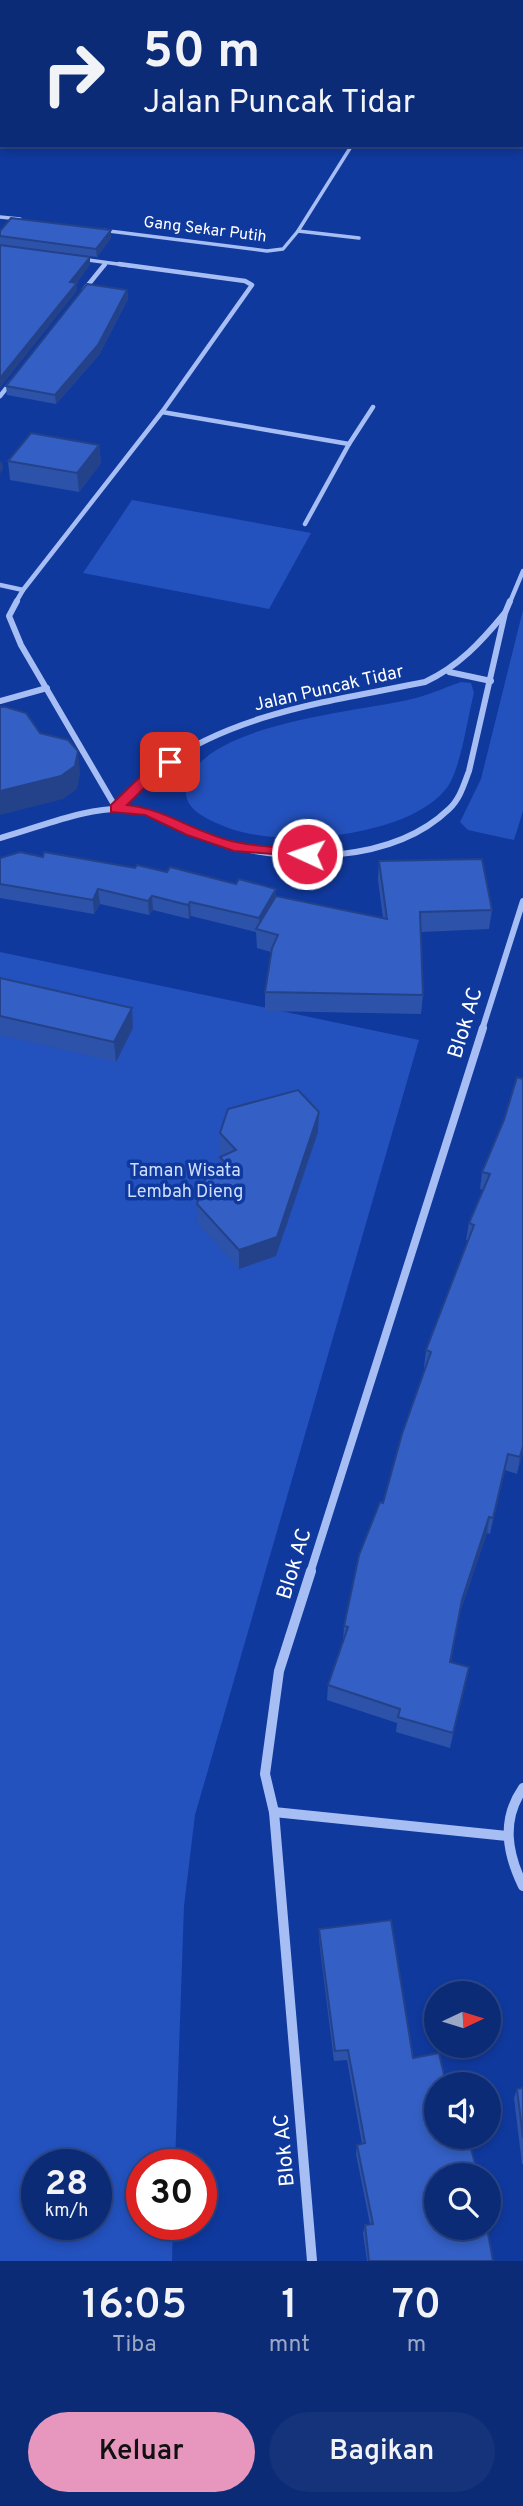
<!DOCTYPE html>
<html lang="id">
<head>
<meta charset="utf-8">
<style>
	body { margin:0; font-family:Overpass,sans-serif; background:#15337b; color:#f1f3f6; height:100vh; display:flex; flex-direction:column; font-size:26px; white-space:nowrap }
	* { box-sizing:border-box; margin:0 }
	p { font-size:23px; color:#9aa7c5 }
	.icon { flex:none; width:38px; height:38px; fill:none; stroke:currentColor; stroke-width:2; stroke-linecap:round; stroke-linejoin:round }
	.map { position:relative; height:2261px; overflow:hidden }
	.sheet { display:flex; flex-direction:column; background:#0c2b76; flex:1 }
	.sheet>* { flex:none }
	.guide { position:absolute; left:0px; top:0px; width:523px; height:147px; box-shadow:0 4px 10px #0003,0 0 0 2px #2c4788; background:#0c2b76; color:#f1f3f6; overflow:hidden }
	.needle { width:46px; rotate:86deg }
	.fabs { position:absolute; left:424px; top:1981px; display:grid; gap:14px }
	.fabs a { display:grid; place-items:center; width:77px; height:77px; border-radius:50%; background:#0c2b76; box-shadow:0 4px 10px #0003,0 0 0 2px #2c4788; font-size:35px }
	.speed { position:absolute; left:21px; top:2149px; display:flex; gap:14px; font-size:35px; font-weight:700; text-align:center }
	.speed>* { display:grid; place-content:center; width:91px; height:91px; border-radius:50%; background:#0c2b76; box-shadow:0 4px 10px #0003,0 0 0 2px #2c4788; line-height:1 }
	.speed small { font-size:18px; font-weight:400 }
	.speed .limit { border:10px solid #d22; background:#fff; color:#111 }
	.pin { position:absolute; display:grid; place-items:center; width:60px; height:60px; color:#fff; margin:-30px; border-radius:14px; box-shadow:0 4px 10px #0006 }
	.me { position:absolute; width:77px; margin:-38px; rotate:273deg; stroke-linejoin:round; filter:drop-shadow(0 0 5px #0008) }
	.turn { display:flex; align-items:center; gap:24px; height:147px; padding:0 28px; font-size:32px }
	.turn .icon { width:91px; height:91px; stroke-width:2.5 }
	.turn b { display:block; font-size:49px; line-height:60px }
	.eta { display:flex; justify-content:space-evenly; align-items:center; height:119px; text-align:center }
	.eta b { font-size:42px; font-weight:600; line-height:49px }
	.button { display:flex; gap:14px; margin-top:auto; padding:14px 28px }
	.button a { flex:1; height:80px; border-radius:42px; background:#e797bd; color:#111; font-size:28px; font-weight:600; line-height:80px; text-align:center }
	.button a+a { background:#15337b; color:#f1f3f6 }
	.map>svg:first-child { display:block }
	.green { fill:#2351bd; fill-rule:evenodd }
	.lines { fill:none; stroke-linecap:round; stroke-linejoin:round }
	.street-far4 { stroke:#a7bef5; stroke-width:3.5 }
	.street-far3 { stroke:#a7bef5; stroke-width:4.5 }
	.street-far2 { stroke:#a7bef5; stroke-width:6 }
	.street-far1 { stroke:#a7bef5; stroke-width:8 }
	.street { stroke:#a7bef5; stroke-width:10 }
	.wall { fill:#2d52a9 }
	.shaded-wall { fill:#244289 }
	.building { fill:#345fc4; stroke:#244289; stroke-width:2 }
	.route { fill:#e11d48; stroke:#92132f; stroke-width:2 }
	.labels { text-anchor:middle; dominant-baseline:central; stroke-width:7; stroke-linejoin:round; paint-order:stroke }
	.far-street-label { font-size:16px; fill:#fff; stroke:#10399e }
	.street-label { font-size:18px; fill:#fff; stroke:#10399e }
	.park-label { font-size:18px; fill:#cfdefe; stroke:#10399e }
	.near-street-label { font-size:21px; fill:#fff; stroke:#10399e }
</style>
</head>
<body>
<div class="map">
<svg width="523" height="2261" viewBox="0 0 523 2261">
	<rect width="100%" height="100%" fill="#10399e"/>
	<g class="green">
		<path d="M132 500 311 533 269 609 83 573Z"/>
		<path d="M523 610V811L514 840 468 830 460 822 481 779Z"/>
		<path d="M461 682 471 683 474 693C467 719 461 770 446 789 407 838 275 850 221 825 204 817 181 808 187 785 202 722 363 712 416 698 431 694 446 687 461 682Z"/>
		<path d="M0 952 419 1040 195 1815 184 1906 175 2165H142V2224H173L172 2261H0ZM37 2165H96V2224H37Z"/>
	</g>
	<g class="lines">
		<g class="street-far4">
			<path d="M326 0 337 2"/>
			<path d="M449 0 455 2"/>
			<path d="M283 2 285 0"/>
			<path d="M0 217 20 219"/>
			<path d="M101 230 267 251 283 249 298 231 352 145"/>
			<path d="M298 231 359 238"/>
			<path d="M81 259 132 266"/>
			<path d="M104 266 106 263"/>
		</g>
		<g class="street-far3">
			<path d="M84 290 105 264"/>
			<path d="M0 396 12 381"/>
			<path d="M162 412 349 444"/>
			<path d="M305 524 349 444 373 407"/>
			<path d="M0 585 23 590 16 602"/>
			<path d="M23 590 162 412 252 285 245 281 119 264"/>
			<path d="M510 602 523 571"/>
		</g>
		<g class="street-far2">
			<path d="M17 601 9 616 21 645 116 808"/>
			<path d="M449 672 491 681"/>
			<path d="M0 701 47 688"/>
			<path d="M116 808C127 797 138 784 151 774 228 713 332 701 425 682 459 666 481 642 504 614"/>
			<path d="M0 838C41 827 87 806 130 809 163 811 190 834 220 843 290 864 393 863 449 809 460 799 464 784 469 771L505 613 510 601"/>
			<path d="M482 1030 523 901"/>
		</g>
		<path class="street-far1" d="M310 1573 483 1028"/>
		<g class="street">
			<path d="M311 1571 279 1671 265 1774 274 1812 312 2261"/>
			<path d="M523 1788C501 1820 507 1853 523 1886"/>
			<path d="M274 1812 507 1836"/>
		</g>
	</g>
	<g class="wall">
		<path d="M0 231 111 238 97 257 0 245Z"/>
		<path d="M127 290 128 299 99 355 56 404 7 395 6 386Z"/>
		<path d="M99 445 101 463 79 492 10 480 8 461Z"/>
		<path d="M43 857 167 872 236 884 276 889V897L383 918 378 880 379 861 492 910 489 929 421 932 423 995 421 1014 265 1011V992L271 952 257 948 256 932 191 916 189 919 153 910 149 915 100 904 94 914 0 898V858Z"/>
		<path d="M0 978 133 1028 116 1062 0 1035Z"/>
		<path d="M523 1079V1452L517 1474 505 1470 490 1534 487 1533 459 1615 451 1662 466 1682 450 1748 396 1732 397 1723 327 1700 328 1685 343 1640 344 1626 425 1368 424 1367 426 1350 468 1240H466L469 1223 483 1190 480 1189 482 1172Z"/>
		<path d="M318 1132 276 1256 239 1269 198 1224 197 1204 221 1172 220 1157 223 1156 220 1153V1133Z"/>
		<path d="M319 1929 413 2058 436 2084 493 2261H367L363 2233 365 2225 370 2224 356 2154 357 2145 362 2144 347 2060 334 2061 319 1940Z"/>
		<path d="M523 2088V2164H522L514 2098 517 2089Z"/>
	</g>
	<g class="shaded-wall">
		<path d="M111 230V238L97 257 96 249Z"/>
		<path d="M90 257V265L77 283V291L0 388V378Z"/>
		<path d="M127 290 128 299 99 355 56 404 55 395Z"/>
		<path d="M99 445 101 463 79 492 77 473Z"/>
		<path d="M2 460 3 469 0 474V463Z"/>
		<path d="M78 751 80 774 77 789 63 799 0 815V791Z"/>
		<path d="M98 889 100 904 94 914 93 900Z"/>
		<path d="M276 889V903L259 930V918Z"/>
		<path d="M152 896 153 910 149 915 148 901Z"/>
		<path d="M190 902 191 916 189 919 188 905Z"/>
		<path d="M132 1008 133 1028 116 1062 114 1042Z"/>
		<path d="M319 1112 318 1132 276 1256 239 1269V1250Z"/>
		<path d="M523 1446V1452L517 1474 520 1457Z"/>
		<path d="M508 1454 505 1470 490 1534 493 1518Z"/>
		<path d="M489 1517 487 1533 459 1615 462 1600Z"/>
		<path d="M469 1667 466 1682 450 1748 453 1733Z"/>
	</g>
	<g class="building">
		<path d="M11 218 111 230 96 249 0 236V231Z"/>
		<path d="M0 245 90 257 70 282 77 283 0 378Z"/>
		<path d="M87 284 127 290 98 345 55 395 6 386Z"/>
		<path d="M31 433 99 445 77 473 8 461Z"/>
		<path d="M0 707H6L26 713 40 733 68 740 78 751 75 766 61 776 0 791Z"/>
		<path d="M20 852 43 857 44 852 135 868 137 865 167 872 170 867 236 884 239 879 276 889 259 918 190 902 188 905 152 896 148 901 98 889 93 900 0 884V858Z"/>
		<path d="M482 859 492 910 420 912 423 995 265 992 272 948 278 935 256 929 276 896 387 919 379 861Z"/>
		<path d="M0 978 132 1008 114 1042 0 1016Z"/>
		<path d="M517 1077 523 1079V1446L520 1457 508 1454 493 1518 489 1517 462 1600 450 1662 469 1667 453 1733 398 1717 400 1709 328 1685 348 1627 344 1626 359 1555 380 1502 383 1503 402 1434 431 1352 426 1350 474 1225 469 1223 490 1174 482 1172 504 1120Z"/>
		<path d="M298 1090 319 1112 277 1237 239 1250 197 1204 206 1177 230 1168 220 1157 236 1150 220 1133 228 1109Z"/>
		<path d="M391 1920 413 2058 439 2053 446 2084H436V2137H468L478 2175H436V2228H487L493 2261H369L365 2225 373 2224 357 2145 365 2143 348 2050 335 2051 319 1929Z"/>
		<path d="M523 2088V2138L517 2089Z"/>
	</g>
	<path class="route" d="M170 758 174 759V765L155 777 127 805C166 809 197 834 236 842 259 847 284 847 307 850L314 854 312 857 234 851 187 835 145 815 111 812V805L146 771Z"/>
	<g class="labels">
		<g class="far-street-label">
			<text transform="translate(205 230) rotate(7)">Gang Sekar Putih</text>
		</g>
		<g class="street-label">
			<text transform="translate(329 689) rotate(-13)">Jalan Puncak Tidar</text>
		</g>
		<g class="park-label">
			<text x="185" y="1171">Taman Wisata<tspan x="185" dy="21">Lembah Dieng</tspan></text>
		</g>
		<g class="near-street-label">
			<text transform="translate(466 1023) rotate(-73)">Blok AC</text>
			<text transform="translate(295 1564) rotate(-73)">Blok AC</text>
			<text transform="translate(285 2150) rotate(-95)">Blok AC</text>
		</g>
	</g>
</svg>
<div class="fabs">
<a><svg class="needle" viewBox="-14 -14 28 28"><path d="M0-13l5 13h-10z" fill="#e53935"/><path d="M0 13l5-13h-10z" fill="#9aa7c5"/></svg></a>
<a><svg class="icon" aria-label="sound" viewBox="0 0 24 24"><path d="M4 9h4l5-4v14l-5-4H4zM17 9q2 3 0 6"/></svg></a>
<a><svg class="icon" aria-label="search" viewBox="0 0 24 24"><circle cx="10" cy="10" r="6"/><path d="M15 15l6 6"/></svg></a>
</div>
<div class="speed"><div>28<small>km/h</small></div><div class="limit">30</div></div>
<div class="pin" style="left:170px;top:762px;background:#d93025"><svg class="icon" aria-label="arrive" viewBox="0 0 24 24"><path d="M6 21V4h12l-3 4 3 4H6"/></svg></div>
<svg class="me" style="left:307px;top:854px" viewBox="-20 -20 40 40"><circle r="17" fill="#e11d48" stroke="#fff" stroke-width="3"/><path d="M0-11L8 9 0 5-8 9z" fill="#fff"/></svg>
<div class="guide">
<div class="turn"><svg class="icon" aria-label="right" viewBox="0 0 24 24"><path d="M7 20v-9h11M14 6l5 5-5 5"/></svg><div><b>50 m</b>Jalan Puncak Tidar</div></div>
</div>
</div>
<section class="sheet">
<div class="eta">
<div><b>16:05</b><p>Tiba</p></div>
<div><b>1</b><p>mnt</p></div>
<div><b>70</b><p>m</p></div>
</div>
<div class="button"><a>Keluar</a><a>Bagikan</a></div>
</section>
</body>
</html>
